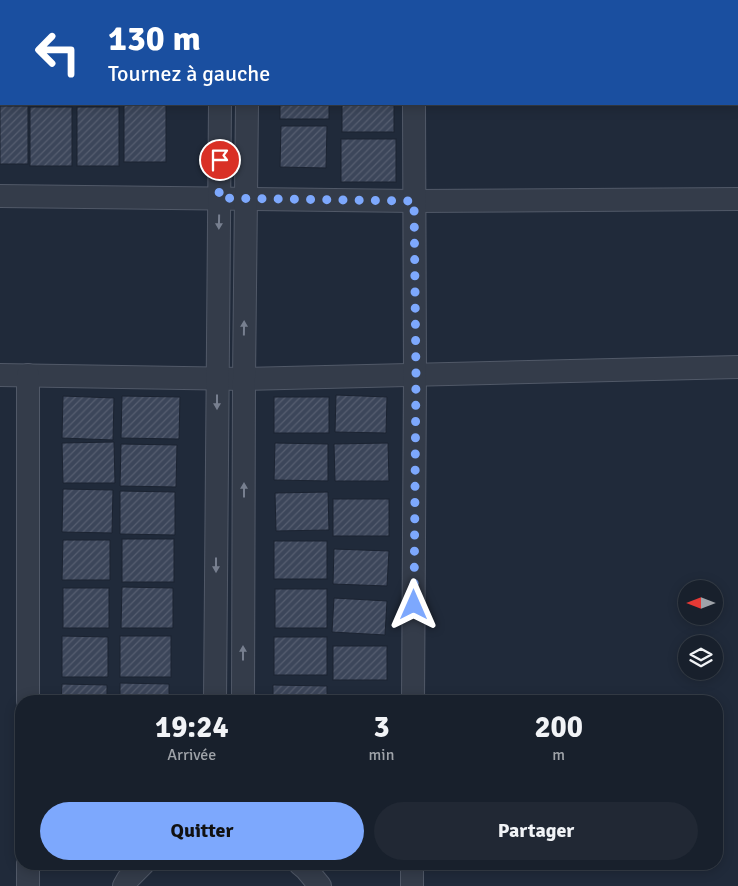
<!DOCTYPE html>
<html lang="fr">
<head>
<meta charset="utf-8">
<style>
	body { margin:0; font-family:Signika,sans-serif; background:#212834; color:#f1f3f6; height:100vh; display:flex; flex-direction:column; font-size:19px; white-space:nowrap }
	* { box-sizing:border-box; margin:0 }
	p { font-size:16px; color:#9fa3a9 }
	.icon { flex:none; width:28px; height:28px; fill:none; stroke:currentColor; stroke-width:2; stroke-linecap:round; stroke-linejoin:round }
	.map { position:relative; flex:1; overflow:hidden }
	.sheet { position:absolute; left:15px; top:695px; width:708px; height:175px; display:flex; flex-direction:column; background:#18202c; border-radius:20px; box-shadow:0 2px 12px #0003,0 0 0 1px #363e48 }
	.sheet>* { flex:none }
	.banner { position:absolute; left:0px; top:0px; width:739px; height:105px; box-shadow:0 2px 12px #0003,0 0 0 1px #363e48; background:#1a4fa0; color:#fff; overflow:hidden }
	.needle { width:32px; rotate:270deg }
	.buttons { position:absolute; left:678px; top:580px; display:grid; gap:10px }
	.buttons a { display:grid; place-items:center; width:45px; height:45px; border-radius:50%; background:#18202c; box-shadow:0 2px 12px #0003,0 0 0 1px #363e48; font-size:25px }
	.pin { position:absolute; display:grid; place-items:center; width:42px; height:42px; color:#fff; margin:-21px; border:2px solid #fff; border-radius:50%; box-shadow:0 1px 5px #0007 }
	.me { position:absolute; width:55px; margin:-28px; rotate:0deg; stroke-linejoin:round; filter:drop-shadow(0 0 4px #0008) }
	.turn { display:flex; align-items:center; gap:18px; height:105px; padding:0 25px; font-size:22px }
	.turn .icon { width:65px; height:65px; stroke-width:2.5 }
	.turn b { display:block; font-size:35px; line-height:42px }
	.eta { display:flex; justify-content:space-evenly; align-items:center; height:85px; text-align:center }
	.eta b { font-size:30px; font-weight:700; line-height:35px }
	.action { display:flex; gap:10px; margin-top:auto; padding:10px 25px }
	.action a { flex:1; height:58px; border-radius:30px; background:#7da8fd; color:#111; font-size:20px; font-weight:700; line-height:58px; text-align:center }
	.action a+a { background:#212834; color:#f1f3f6 }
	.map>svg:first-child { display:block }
	.building { fill:url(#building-hatch); stroke:#1b2331 }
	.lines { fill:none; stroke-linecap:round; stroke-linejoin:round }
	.minor-casing { stroke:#515968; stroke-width:24 }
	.minor { stroke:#343c4a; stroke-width:22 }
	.oneway { fill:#777f8f }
	.route { stroke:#7da8fd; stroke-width:9; stroke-dasharray:0 16.2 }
</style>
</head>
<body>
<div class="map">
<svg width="738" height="886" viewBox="0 0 738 886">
	<defs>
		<pattern id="building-hatch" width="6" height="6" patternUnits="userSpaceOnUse" patternTransform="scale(1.25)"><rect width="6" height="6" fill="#3c465a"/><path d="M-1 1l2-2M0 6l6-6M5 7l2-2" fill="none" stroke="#565e70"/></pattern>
	</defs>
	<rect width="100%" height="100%" fill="#202a3a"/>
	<g class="building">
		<rect x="286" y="0" width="49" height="1"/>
		<rect x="348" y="0" width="49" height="1"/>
		<rect x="0" y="34" width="1" height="58"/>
		<rect x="124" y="104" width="42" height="58"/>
		<rect x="280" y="104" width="49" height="15"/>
		<rect x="342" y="104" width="52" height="28"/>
		<rect x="0" y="106" width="28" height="58"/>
		<rect x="30" y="107" width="42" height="59"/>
		<rect x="77" y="107" width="42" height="59"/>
		<path d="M281 126H327L326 168 280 167Z"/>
		<rect x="341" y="139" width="55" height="43"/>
		<path d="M336 395 387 397 386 433 335 432Z"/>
		<path d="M63 396 114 398 113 440 62 438Z"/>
		<path d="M122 396 180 397 179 439 121 438Z"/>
		<rect x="274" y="397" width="55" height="36"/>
		<path d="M114 442 115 483H63L62 443Z"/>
		<path d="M275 443 328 444V481L274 480Z"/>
		<path d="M388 443 389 481H335L334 444Z"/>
		<path d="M121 444 177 445 176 487 120 486Z"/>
		<path d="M63 489 113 490 112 533 62 532Z"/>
		<path d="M120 491 175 492V535L120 534Z"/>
		<path d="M328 492 329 530 276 531 275 493Z"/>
		<rect x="333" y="499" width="56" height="37"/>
		<rect x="122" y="539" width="52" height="43"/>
		<path d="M63 540H110V580H62Z"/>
		<rect x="274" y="541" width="53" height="38"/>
		<path d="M334 549 389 551 387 586 333 584Z"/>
		<path d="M122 587 173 588V628H121Z"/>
		<rect x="63" y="588" width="46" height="40"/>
		<rect x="275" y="589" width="52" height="39"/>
		<path d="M334 598 387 601 385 635 332 632Z"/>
		<path d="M62 636 108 637V677H62Z"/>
		<rect x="120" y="636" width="51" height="41"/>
		<rect x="274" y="637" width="53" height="38"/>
		<rect x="333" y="646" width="54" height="34"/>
		<path d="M120 683 169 684V701H120Z"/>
		<path d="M62 684 107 685V701H61Z"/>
		<path d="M273 685 327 686V701H273Z"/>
		<path d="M333 696 382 697V701H332Z"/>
	</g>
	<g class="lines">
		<defs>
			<g id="minor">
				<path d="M220 0V1"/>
				<path d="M248 0V1"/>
				<path d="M31 1V0"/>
				<path d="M414 1V0"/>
				<path d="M0 8H1"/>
				<path d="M0 196 414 201 738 199"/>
				<path d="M0 375 244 379 738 367"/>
				<path d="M28 375V701"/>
				<path d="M215 701 220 104"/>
				<path d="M243 701 244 379 247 104"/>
				<path d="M413 701 415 375 414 104"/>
				<path d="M28 864V886"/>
				<path d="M300 864 306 869 320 886"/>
				<path d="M124 886 128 879 143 864"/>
				<path d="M412 886V864"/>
			</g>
		</defs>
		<use href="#minor" class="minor-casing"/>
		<use href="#minor" class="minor"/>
	</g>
	<defs><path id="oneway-solid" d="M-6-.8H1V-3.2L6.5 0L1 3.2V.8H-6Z" transform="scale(1.25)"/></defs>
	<g class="oneway">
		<use href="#oneway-solid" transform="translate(219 222) rotate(91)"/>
		<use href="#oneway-solid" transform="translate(244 328) rotate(-89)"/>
		<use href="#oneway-solid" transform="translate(217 402) rotate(90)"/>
		<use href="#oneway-solid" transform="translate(244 490) rotate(-90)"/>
		<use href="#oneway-solid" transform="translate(216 565) rotate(90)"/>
		<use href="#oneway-solid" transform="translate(243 653) rotate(-90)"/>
	</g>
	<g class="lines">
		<path class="route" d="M220 160 219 198 414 201 416 375 414 605"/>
	</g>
</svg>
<div class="buttons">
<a><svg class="needle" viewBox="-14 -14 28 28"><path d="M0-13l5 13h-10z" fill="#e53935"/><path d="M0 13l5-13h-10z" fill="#9fa3a9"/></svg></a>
<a><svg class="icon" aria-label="layers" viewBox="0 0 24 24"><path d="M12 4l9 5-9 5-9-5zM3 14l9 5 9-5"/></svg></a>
</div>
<div class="pin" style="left:220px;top:160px;background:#d93025"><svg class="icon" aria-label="arrive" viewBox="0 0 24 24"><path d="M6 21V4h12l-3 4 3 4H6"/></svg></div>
<svg class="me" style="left:414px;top:605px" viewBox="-20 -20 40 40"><path d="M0-17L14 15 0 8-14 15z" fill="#7da8fd" stroke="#fff" stroke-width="4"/></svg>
<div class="banner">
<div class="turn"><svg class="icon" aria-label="left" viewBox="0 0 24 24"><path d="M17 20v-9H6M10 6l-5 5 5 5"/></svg><div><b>130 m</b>Tournez à gauche</div></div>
</div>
<section class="sheet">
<div class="eta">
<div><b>19:24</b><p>Arrivée</p></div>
<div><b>3</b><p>min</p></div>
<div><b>200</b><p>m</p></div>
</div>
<div class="action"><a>Quitter</a><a>Partager</a></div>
</section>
</div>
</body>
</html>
